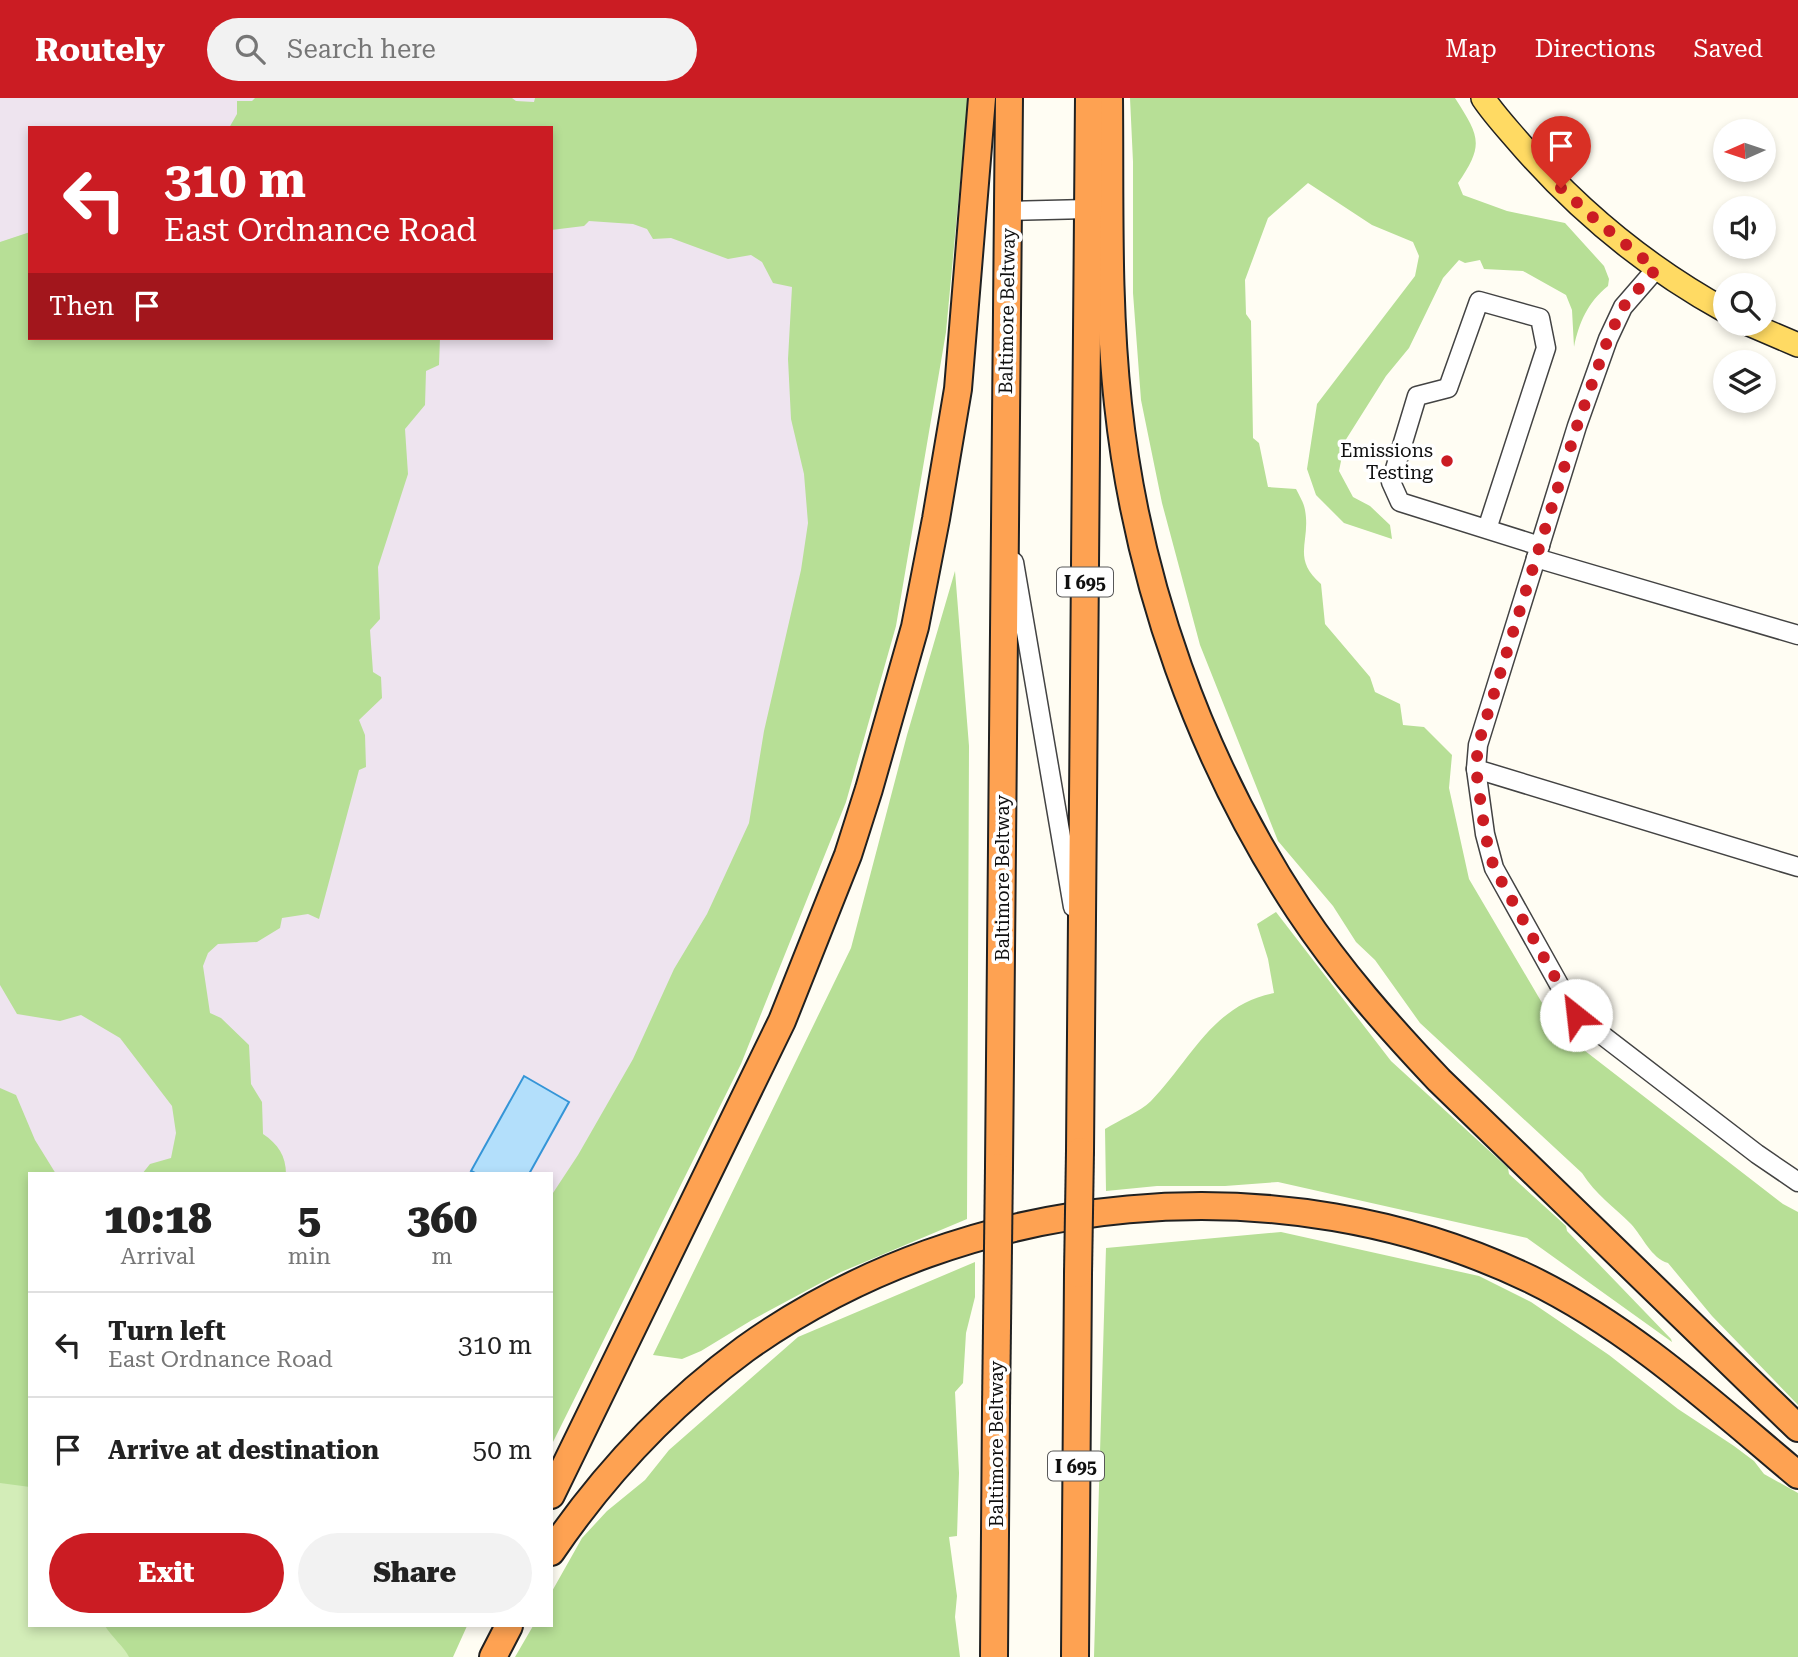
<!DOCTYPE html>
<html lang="en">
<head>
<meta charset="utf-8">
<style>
	body { margin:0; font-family:"Roboto Serif",serif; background:#f2f2f2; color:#222; height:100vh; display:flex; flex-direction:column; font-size:26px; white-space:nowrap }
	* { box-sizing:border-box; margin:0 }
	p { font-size:23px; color:#767676 }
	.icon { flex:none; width:38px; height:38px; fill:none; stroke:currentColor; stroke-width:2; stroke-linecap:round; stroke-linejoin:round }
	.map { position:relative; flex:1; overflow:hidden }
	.drawer { position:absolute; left:28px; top:1074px; width:525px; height:455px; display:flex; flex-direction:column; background:#fff; border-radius:0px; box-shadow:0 4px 10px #0003 }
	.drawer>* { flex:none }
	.hud { position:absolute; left:28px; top:28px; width:525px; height:214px; border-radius:0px; box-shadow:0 4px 10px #0003; background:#cb1c23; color:#fff; overflow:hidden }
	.needle { width:46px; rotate:267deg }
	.tools { position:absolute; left:1713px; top:21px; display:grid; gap:14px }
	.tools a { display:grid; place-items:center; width:63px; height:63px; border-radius:50%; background:#fff; box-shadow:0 4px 10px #0003; font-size:35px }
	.pin { position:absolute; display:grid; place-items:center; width:60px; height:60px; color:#fff; margin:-72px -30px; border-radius:50% 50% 50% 0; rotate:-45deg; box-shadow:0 0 7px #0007 }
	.pin .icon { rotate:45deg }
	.me { position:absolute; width:77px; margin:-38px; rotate:331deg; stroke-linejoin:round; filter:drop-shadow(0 0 5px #0008) }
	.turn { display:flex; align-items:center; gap:24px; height:147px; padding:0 21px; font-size:32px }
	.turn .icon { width:91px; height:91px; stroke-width:2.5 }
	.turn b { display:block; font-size:49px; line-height:60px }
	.then { display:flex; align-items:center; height:66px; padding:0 21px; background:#0003; gap:14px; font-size:26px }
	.eta { display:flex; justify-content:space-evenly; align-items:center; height:119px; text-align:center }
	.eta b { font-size:42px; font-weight:800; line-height:49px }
	.cta { display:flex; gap:14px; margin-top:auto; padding:14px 21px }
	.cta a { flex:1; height:80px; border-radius:42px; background:#cb1c23; color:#fff; font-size:28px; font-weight:800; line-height:80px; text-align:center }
	.cta a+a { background:#f2f2f2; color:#222 }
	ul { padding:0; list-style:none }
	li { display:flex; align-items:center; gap:21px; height:105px; padding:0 21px; border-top:2px solid #e0e0e0 }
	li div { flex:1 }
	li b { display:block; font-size:26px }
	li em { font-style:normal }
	header { display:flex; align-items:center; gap:42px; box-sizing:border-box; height:98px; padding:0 35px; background:#cb1c23; color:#fff }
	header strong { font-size:33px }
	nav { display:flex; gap:38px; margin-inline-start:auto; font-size:24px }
	.search { width:490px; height:63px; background:#f2f2f2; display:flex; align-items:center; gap:18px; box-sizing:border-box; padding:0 24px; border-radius:38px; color:#767676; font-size:26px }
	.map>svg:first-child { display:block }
	.industrial { fill:#eee4ef; fill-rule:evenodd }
	.green { fill:#d3edb8 }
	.forest { fill:#b7df96 }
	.water { fill:#b3dffb; stroke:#3595d7; stroke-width:2 }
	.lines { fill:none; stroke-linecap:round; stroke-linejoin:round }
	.minor-casing { stroke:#434343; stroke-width:21 }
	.major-casing { stroke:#212121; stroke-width:26 }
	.highway-casing { stroke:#212121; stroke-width:30 }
	.minor { stroke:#fff; stroke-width:18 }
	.major { stroke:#ffda63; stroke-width:23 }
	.highway { stroke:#fea252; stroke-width:26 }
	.highway-bridge-casing { stroke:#212121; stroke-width:30; stroke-linecap:butt }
	.highway-bridge { stroke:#fea252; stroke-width:26 }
	.route { stroke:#cb1c23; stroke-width:12; stroke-dasharray:0 21.6 }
	.poi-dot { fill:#cb1c23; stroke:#fff; stroke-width:2.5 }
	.labels { text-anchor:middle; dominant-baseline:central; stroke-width:7; stroke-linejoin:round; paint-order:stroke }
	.shield { fill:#fff; stroke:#585858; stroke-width:2 }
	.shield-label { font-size:18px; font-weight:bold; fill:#101010 }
	.street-label { font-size:19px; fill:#101010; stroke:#fff }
	.poi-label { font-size:19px; fill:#101010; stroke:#fff; text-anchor:end }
</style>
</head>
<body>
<header>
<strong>Routely</strong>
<div class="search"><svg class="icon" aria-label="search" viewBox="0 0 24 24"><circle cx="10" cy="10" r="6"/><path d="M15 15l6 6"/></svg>Search here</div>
<nav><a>Map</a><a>Directions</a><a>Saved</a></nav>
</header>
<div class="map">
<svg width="1798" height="1559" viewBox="0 0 1798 1559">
	<rect width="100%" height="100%" fill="#fffdf3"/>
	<path class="industrial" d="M0 0H859L889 179 765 739 551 1105V1076H30L0 1343ZM30 30H551V240H30Z"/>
	<path class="green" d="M30 1342V1528H457L442 1559H0V1343Z"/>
	<g class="forest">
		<path d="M255 0H512L516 3 534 4 535 0H968L946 234 896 528 846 704 741 966 551 1348V1098L578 1057 633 961 674 871 707 816 749 725 764 633 801 472 808 425 804 376 791 321 788 261 792 189 773 185 762 164 751 157 728 161 671 140 653 141 647 131 633 126 589 123 584 128 551 132V30H229L237 16V3H252Z"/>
		<path d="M1130 0H1455C1479 38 1485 46 1458 85L1463 97 1507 113 1565 125 1604 168 1609 181 1608 188C1588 204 1579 224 1574 249L1572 212 1566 197 1523 173 1484 171 1480 162 1465 165 1459 162 1443 180 1409 250 1386 278 1345 343 1339 373 1353 399 1370 408 1390 427 1392 441 1344 425 1316 397 1307 371 1317 306 1415 178 1419 158 1413 144 1372 127 1308 85 1268 120 1245 182 1246 216 1251 223 1253 340 1259 345 1268 389 1296 391C1299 397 1304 405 1305 412 1311 444 1291 460 1321 486L1325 526 1370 579 1375 594 1400 606 1403 627 1424 629 1452 657 1449 690 1469 781 1558 932 1783 1106 1798 1114V1307L1712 1218 1668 1165C1651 1160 1643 1139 1631 1126 1613 1108 1596 1097 1582 1075L1420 925 1375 862 1356 844 1333 808 1278 743 1200 547 1162 405 1141 302 1133 195V64Z"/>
		<path d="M30 134V240H440L439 267 426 273 425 307 405 331 408 376 378 469 380 521 370 532 373 574 381 579 382 600 359 622 365 637 366 669 359 672 319 821 308 816 282 820 280 830 257 844 218 846 208 855 203 868 210 915 221 920 249 947 251 986 262 1004 263 1036C278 1046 286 1058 286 1076H142L150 1066 171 1060 176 1035 172 1008 120 940 81 917 60 923 17 916 0 887V144Z"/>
		<path d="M955 473 969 648 967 1121 841 1174 752 1222 701 1253 682 1261 653 1257 851 850 907 637Z"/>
		<path d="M1276 814 1391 963 1508 1070 1509 1076 1566 1128 1567 1133 1671 1241 1672 1244 1527 1140 1278 1084 1225 1088H1157L1106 1093 1105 1031C1119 1022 1140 1014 1151 1003 1190 963 1213 906 1274 895L1268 861 1257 826Z"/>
		<path d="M0 990 16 997 35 1042 56 1076H30V1389L0 1385Z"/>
		<path d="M1281 1134 1479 1178 1531 1204 1609 1257 1678 1311 1734 1348 1754 1363 1764 1376 1798 1395V1559H1094L1106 1150Z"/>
		<path d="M975 1164V1199L966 1235 963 1285 955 1294 959 1375 957 1438 949 1439 957 1498 955 1519 960 1559H515L533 1528H551V1495L582 1440 607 1413 645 1382 669 1352 798 1239Z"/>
		<path d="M105 1528H467L453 1559H129C125 1550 111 1538 105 1528Z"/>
	</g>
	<path class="water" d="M524 978 569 1004 529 1076H477L471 1073Z"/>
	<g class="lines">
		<defs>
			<g id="minor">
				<path d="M1008 113 1088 111"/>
				<path d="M1656 171 1623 209 1608 241 1577 328 1478 647 1476 671 1485 736 1494 770 1576 917 1757 1056 1798 1084"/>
				<path d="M1487 431 1546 250 1540 220 1479 203 1448 290 1417 298 1391 384 1400 404 1540 448"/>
				<path d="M1536 460 1798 537"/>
				<path d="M1014 464 1073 809"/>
				<path d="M1476 671 1798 769"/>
			</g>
			<g id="major">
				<path d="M1483 0C1493 15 1505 28 1517 42 1576 111 1646 169 1726 213"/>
				<path d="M1749 226 1798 247"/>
			</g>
			<g id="highway">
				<path d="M1109 0C1110 102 1107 205 1118 306 1137 484 1200 662 1299 812 1340 874 1388 928 1439 982L1798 1330"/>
				<path d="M1080 1053 1089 0"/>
				<path d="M999 1069 1009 0"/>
				<path d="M551 1397 782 923 848 757 869 691 915 529 936 421 958 291 982 0"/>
				<path d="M551 1454C604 1376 669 1307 745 1251 969 1091 1282 1062 1530 1181 1631 1230 1713 1306 1798 1377"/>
				<path d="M493 1559 509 1528"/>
				<path d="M994 1559 996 1310"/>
				<path d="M1075 1559 1078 1176"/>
			</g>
		</defs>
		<use href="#minor" class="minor-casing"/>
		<use href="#major" class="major-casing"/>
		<use href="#highway" class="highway-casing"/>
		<use href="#minor" class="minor"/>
		<use href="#major" class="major"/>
		<use href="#highway" class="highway"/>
		<defs>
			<g id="highway-bridge">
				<path d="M1078 1176 1080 1053"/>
				<path d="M996 1310 999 1069"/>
			</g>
		</defs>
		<use href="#highway-bridge" class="highway-bridge-casing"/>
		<use href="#highway-bridge" class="highway-bridge"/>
	</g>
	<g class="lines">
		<path class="route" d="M1561 90 1597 123 1656 171 1623 209 1608 241 1577 328 1478 647 1476 671 1485 736 1494 770 1576 917"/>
	</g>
	<circle class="poi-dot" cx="1447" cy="363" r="7"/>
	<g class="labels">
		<g class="shield">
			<rect x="1057" y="469.5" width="56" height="29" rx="5"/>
			<rect x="1048" y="1353.5" width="56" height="29" rx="5"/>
		</g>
		<g class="shield-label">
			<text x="1085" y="484">I 695</text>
			<text x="1076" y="1368">I 695</text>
		</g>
		<g class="street-label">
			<text transform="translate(1007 213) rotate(-89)">Baltimore Beltway</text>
			<text transform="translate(1002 780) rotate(-90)">Baltimore Beltway</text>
			<text transform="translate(996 1346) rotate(-90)">Baltimore Beltway</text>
		</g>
		<g class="poi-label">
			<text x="1433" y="352">Emissions<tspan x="1433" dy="22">Testing</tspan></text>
		</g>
	</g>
</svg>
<div class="tools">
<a><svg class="needle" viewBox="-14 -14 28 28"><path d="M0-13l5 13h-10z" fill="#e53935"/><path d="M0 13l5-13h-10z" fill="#767676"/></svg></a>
<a><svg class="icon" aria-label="sound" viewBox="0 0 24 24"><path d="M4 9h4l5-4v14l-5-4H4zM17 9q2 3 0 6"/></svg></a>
<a><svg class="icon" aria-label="search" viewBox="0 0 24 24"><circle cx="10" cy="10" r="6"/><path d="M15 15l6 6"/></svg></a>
<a><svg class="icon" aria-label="layers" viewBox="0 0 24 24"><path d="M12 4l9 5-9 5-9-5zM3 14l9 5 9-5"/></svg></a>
</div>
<div class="pin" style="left:1561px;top:90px;background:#d93025"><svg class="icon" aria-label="arrive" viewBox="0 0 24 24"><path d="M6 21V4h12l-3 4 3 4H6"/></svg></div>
<svg class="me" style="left:1576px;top:917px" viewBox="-20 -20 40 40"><circle r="19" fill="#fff"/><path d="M0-13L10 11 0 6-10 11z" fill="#cb1c23"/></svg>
<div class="hud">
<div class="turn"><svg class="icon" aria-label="left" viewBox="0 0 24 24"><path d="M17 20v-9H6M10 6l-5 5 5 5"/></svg><div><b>310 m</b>East Ordnance Road</div></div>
<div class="then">Then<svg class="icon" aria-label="arrive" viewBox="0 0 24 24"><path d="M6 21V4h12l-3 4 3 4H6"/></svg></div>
</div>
<section class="drawer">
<div class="eta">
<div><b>10:18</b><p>Arrival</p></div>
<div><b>5</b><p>min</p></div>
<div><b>360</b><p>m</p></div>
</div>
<ul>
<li><svg class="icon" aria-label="left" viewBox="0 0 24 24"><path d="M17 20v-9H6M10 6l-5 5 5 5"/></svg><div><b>Turn left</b><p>East Ordnance Road</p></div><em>310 m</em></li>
<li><svg class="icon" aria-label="arrive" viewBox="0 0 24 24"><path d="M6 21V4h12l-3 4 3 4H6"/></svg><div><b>Arrive at destination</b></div><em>50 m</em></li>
</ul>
<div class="cta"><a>Exit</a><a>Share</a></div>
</section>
</div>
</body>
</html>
